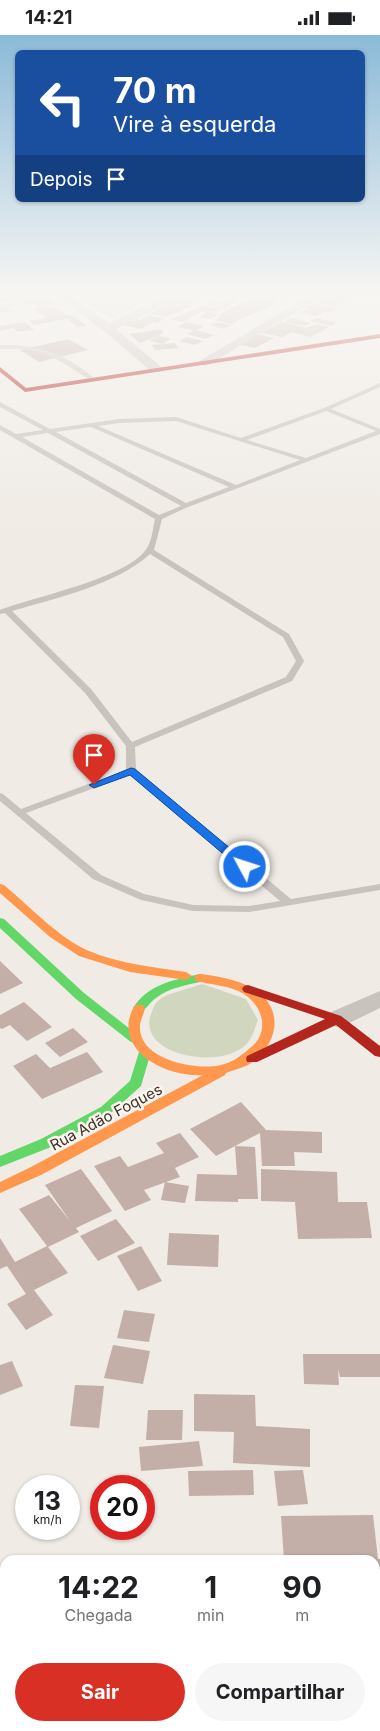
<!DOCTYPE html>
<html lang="pt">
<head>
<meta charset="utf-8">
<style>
	body { margin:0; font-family:Inter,sans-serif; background:#f6f6f6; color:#202124; height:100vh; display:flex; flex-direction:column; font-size:19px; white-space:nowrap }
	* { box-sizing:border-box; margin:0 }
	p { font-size:16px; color:#757577 }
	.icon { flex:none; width:28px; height:28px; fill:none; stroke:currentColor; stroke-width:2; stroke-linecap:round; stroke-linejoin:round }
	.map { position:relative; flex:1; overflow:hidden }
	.drawer { position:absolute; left:0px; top:1520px; width:380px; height:176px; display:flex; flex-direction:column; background:#fff; border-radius:15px 15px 0 0; box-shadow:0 1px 4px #0004 }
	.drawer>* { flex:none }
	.hud { position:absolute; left:15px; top:15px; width:350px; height:152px; border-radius:8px; box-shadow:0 1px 4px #0004; background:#1a4fa0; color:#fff; overflow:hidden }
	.speed { position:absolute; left:15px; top:1440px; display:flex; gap:10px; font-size:25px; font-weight:700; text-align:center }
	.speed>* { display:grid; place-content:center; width:65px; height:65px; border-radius:50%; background:#fff; box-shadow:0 1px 4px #0004; line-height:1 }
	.speed small { font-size:12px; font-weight:400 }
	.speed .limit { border:8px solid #d22; background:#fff; color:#111 }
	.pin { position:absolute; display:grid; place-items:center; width:42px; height:42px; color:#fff; margin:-51px -21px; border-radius:50% 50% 50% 0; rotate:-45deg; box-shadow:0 0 5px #0007 }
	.pin .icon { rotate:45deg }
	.me { position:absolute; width:55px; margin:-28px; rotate:310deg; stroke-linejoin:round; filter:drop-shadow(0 0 4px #0008) }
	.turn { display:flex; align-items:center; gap:18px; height:105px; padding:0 15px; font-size:22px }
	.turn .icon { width:65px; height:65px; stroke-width:2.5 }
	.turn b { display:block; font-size:35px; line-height:42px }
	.then { display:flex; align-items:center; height:48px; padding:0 15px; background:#0003; gap:10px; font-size:19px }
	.eta { display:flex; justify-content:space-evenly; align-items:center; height:85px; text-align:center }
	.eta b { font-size:30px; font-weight:700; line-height:35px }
	.action { display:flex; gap:10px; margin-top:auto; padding:10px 15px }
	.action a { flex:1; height:58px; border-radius:30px; background:#d93025; color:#fff; font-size:20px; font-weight:700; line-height:58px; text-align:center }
	.action a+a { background:#f6f6f6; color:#202124 }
	.status { display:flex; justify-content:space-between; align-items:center; height:35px; padding:0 25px; background:#fff; direction:ltr }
	.status svg { height:14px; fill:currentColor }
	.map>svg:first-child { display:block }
	.green { fill:#d1d6bf }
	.building { fill:#c3afa7 }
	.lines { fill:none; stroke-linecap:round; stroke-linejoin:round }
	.lane { fill:#c9c3be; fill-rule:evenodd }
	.street { fill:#c9c3be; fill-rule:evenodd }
	.fast { fill:#63d668; fill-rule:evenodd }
	.slow { fill:#ff974d; fill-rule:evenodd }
	.jam { fill:#b3261e; fill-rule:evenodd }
	.route { fill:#1a73e8; stroke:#114b97 }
	.labels { text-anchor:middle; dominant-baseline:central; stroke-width:5; stroke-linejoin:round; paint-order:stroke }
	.street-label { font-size:15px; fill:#3b302b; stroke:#fbf5ee }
</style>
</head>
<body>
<div class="status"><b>14:21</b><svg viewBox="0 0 49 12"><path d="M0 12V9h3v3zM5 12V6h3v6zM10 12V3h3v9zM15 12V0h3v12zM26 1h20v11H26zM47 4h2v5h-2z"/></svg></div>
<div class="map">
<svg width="380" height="1696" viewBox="0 0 380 1696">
	<rect width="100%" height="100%" fill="#f0ebe5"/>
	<g class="green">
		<path d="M75 258H164L111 284Z"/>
		<path d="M202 949 246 964 258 985C255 992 253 1001 249 1006 228 1036 140 1023 150 982 152 976 154 969 159 965 167 958 192 953 202 949Z"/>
	</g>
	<g class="building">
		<path d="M13 258H39L54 270 43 272 44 273 54 272 67 280H71L87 291 78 292 67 284 34 290 29 286 47 283 32 274 41 272 34 268 25 269Z"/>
		<path d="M192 258 204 261 189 269 194 270 183 275H185L165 282 150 279 157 275H155Z"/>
		<path d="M271 258H298L288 263 268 259Z"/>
		<path d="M11 259 17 264 0 267V261Z"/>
		<path d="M267 260 282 263 269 272 239 285 218 280 253 262 260 264Z"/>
		<path d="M330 260 348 264 333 272 315 268Z"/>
		<path d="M213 264 223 267 230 264 238 265 213 279 218 280 210 284 199 282 207 278 203 276 183 287 171 284 202 271 214 273 223 268 213 272 206 270 212 267 208 266Z"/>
		<path d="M311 268 337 274 330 278 324 277 316 281 297 277 309 274 303 272Z"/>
		<path d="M12 269 14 270 6 272 12 276 0 278V270Z"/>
		<path d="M150 280 165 284 156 288 153 287 140 294 124 290 137 284 140 285Z"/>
		<path d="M221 281 239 285 232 289 214 285Z"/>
		<path d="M291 283 311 288 304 291 284 287Z"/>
		<path d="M316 283 324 285 337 287 331 291 310 286Z"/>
		<path d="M25 287 34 295 18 297 13 293 0 296V291Z"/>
		<path d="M186 287 204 291 195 296 177 292Z"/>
		<path d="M217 287 231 290 224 294 210 290Z"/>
		<path d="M282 287 306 293 317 289 329 292 310 302 292 297 282 302 262 298Z"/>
		<path d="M162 294 163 299 158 301 171 303 163 309 149 306 158 301 140 308 129 299Z"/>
		<path d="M195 295 214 300 206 304 187 299Z"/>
		<path d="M256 299 274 303 255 313 237 309Z"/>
		<path d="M187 302 203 306 195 310 179 306Z"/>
		<path d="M68 304 88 315 39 327 20 315Z"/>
		<path d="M175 308 178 313 155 315 152 310Z"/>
		<path d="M0 926 23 948 0 959Z"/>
		<path d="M24 967 52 992 27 1006 10 990 2 994 0 993V980Z"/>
		<path d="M73 993 88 1007 60 1022 45 1008Z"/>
		<path d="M87 1017 103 1037 42 1064 13 1031 36 1019 50 1033Z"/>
		<path d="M241 1067 266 1095 322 1097V1118L294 1117 295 1131H262L260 1098 216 1121 190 1094Z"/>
		<path d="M180 1098 199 1122 175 1133 180 1142 144 1155 151 1165 125 1176 94 1131 120 1121 128 1132 164 1118 156 1108Z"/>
		<path d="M235 1111 255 1112 258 1164H238V1167L195 1166 197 1139 237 1140Z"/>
		<path d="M81 1134 112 1176 76 1193 79 1197 48 1212 68 1238 34 1255 53 1280 26 1295 7 1269 26 1259 7 1231 0 1234V1203L15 1227 47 1211 19 1174 49 1160 70 1186 45 1150Z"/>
		<path d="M261 1134 337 1137 338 1167H367L372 1203 298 1204 295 1167 261 1166Z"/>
		<path d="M165 1147 189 1151 185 1168 161 1165Z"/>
		<path d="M116 1184 135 1208 98 1226 80 1201Z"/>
		<path d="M169 1198 219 1200 218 1232 167 1230Z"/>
		<path d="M141 1211 162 1246 138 1256 117 1221Z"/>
		<path d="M124 1275 155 1279 149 1307 117 1303Z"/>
		<path d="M113 1310 150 1316 143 1349 104 1343Z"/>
		<path d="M303 1319H380V1342H340L338 1334 339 1350 304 1349Z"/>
		<path d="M12 1326 23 1351 0 1360V1330Z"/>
		<path d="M75 1350 104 1351 99 1393 70 1391Z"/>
		<path d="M194 1359 255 1360 256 1391 310 1394V1432L233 1428 234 1397 194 1396Z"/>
		<path d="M148 1375H183L182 1405H146Z"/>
		<path d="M199 1406 203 1431 141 1436 139 1412Z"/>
		<path d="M253 1435 254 1460 189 1461 188 1436Z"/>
		<path d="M303 1435 308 1469 278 1471 274 1436Z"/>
		<path d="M373 1480 378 1524H380V1578H375V1525H284L281 1481Z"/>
		<path d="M375 1580 379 1581V1615H375Z"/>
		<rect x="375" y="1626" width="5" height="45"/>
		<path d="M375 1682 380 1683V1696H345L344 1691H375Z"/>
	</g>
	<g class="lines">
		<g class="lane">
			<path d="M0 310C37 309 67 319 95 344L90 345C56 323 42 312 0 314Z"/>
			<path d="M380 348V352L331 374 380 394V399L188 472 162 484 154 515 289 599 304 626 292 646 135 712 136 735 291 864 380 849V855L249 877 193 876 141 865 93 844 0 766V758L3 759 21 774 126 735V711L85 658 5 578 0 579V575C33 562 129 543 147 513 152 505 153 493 155 484L0 395V390L16 399 43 395 0 372V367L50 394 119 384 176 382 241 403 324 373ZM326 376 376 396 306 423 247 405ZM176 386 300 425 236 450 98 391 119 388ZM90 392H91L229 452 186 468 56 397ZM48 398 181 471 159 480 22 402ZM150 519 283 602 296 626 286 642 132 707 91 654 12 576C54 564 118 549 150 519ZM130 740 280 866 249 871 193 870 144 859 101 840 26 778Z"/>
		</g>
		<g class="street">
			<path d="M53 258H66L109 288 172 258H185L184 260 116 294 160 331 162 334 160 337H152L104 296Z"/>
			<path d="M314 258H328L208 330 204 331 198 327Z"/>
			<path d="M380 956V973L345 990 337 992 329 990 325 984 329 978Z"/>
		</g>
		<g class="fast">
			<path d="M0 883 4 884 84 958 139 1001 141 1004 139 1007H131L76 964 0 893Z"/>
			<path d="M200 939 204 940 206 943 204 946C188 950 170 952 156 963 148 968 145 979 135 976L133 973C148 949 174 945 200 939Z"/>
			<path d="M145 1013 150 1014 151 1017 141 1051 111 1078 51 1112 0 1132V1121L41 1104 101 1072 130 1046 139 1017 140 1014Z"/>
		</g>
		<g class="slow">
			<path d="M362 258H380V262Z"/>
			<path d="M0 849 4 850C28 870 60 904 89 916 120 929 153 932 186 937L192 941 186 945 130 937 79 921 50 902 0 858Z"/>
			<path d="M200 939C217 941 236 944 252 953 286 972 279 1011 248 1030 242 1033 233 1035 226 1038L225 1040 41 1140 0 1158V1147L31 1132 203 1040C166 1043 109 1014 135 970H143L145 973C144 979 140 986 140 991 138 1025 197 1036 221 1030 233 1027 241 1021 250 1013 259 1006 263 998 262 986 261 975 253 965 244 959 229 950 212 950 196 946L194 943 196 940Z"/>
		</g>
		<g class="jam">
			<path d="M380 299V303L25 357 0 337V332L26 353Z"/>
			<path d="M248 950 341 981 380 1011V1022L375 1021 336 990 257 1027H247L246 1024 247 1021 325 984 244 957 242 954 244 951Z"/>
		</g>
	</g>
	<linearGradient id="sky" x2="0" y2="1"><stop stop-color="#8bbad8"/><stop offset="0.52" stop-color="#f8f6f3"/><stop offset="1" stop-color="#f8f6f3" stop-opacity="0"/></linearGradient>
	<rect width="380" height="495" fill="url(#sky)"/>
	<path class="route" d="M131 733 135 734 249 829 251 832 249 834H241L130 740 94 753 89 750Z"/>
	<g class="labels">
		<g class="street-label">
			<text transform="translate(106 1082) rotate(-28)">Rua Adão Foques</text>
		</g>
	</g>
</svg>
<div class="speed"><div>13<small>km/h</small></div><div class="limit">20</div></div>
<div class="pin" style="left:94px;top:750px;background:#d93025"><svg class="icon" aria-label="arrive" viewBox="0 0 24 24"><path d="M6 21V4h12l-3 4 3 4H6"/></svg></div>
<svg class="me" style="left:245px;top:832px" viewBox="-20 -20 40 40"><circle r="17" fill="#1a73e8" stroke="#fff" stroke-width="3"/><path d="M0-11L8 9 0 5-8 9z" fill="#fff"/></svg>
<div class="hud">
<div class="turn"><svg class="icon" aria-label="left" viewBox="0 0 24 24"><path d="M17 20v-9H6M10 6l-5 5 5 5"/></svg><div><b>70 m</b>Vire à esquerda</div></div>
<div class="then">Depois<svg class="icon" aria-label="arrive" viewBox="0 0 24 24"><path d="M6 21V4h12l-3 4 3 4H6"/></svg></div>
</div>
<section class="drawer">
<div class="eta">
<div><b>14:22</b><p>Chegada</p></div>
<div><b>1</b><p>min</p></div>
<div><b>90</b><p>m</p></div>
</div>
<div class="action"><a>Sair</a><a>Compartilhar</a></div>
</section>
</div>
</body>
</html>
